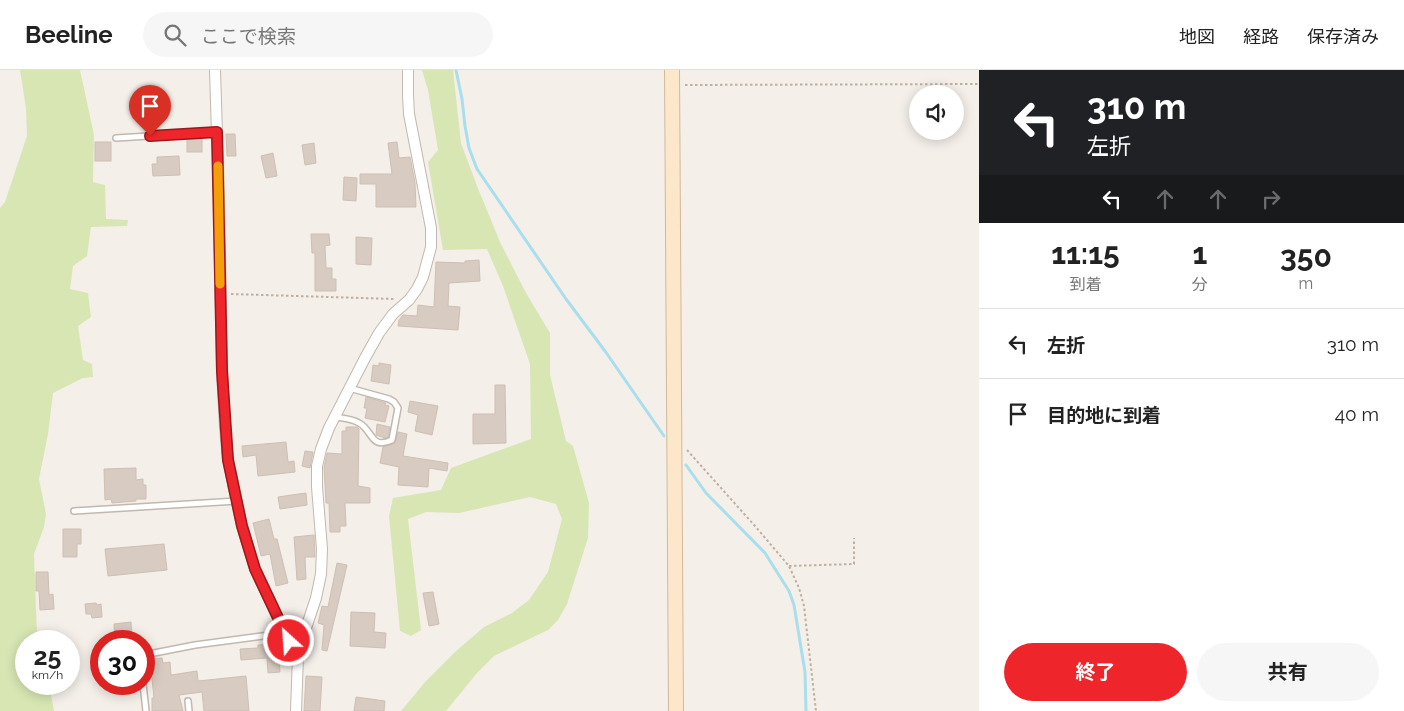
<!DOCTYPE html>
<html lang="ja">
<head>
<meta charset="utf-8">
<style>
	body { margin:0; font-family:Raleway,"Noto Sans JP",sans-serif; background:#f6f6f6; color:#222; height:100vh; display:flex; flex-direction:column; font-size:19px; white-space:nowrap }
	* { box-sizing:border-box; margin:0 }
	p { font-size:16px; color:#767676 }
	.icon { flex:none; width:28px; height:28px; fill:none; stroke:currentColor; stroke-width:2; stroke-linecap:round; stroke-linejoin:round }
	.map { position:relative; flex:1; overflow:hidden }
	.side { display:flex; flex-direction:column; background:#fff; width:425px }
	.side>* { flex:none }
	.top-card { background:#202124; color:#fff; overflow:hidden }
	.fabs { position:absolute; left:909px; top:15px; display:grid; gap:10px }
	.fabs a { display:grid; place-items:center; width:55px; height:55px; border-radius:50%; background:#fff; box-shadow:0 2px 12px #0003; font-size:25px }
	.speed { position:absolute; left:15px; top:560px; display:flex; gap:10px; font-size:25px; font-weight:700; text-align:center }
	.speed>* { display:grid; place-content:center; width:65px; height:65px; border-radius:50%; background:#fff; box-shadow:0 2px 12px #0003; line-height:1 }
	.speed small { font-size:12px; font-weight:400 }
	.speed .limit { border:8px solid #d22; background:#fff; color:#111 }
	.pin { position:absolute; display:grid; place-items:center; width:42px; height:42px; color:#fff; margin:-51px -21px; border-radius:50% 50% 50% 0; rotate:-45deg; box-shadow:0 0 5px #0007 }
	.pin .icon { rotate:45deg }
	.me { position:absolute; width:55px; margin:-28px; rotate:334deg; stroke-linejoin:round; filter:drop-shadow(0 0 4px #0008) }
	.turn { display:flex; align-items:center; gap:18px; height:105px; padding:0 25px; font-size:22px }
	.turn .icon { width:65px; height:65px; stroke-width:2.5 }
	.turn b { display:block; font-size:35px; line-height:42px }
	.lanes { display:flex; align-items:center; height:48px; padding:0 25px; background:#0003; justify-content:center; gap:25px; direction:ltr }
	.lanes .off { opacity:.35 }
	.eta { display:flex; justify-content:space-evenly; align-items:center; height:85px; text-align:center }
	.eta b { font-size:30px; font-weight:700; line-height:35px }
	.button { display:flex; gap:10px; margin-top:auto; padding:10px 25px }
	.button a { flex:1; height:58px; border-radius:30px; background:#ef252c; color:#fff; font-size:20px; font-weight:700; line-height:58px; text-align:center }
	.button a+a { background:#f6f6f6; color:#222 }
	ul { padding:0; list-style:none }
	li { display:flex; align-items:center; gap:15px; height:70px; padding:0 25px; border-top:1px solid #e0e0e0 }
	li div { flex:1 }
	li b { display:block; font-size:19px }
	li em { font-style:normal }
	header { display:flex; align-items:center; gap:30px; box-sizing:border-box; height:70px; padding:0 25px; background:#fff; border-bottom:1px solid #e0e0e0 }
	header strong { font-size:24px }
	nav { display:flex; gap:28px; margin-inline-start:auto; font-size:18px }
	.search { width:350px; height:45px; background:#f6f6f6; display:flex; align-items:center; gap:12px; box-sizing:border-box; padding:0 18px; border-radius:28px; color:#767676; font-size:19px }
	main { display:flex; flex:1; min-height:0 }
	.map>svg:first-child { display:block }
	.green { fill:#d8e6b4 }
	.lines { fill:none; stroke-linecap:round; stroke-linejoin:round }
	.stream { stroke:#a9deed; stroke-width:3 }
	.building { fill:#d8cbc2; stroke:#cfbfb3 }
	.lane-casing { stroke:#c2b8af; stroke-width:8 }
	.street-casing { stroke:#c2b8af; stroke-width:12 }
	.secondary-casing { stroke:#d1b99b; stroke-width:16 }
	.path { stroke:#c0ae9e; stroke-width:2; stroke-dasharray:2.5 2.5; stroke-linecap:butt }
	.lane { stroke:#fff; stroke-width:5 }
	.street { stroke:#fff; stroke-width:10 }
	.secondary { stroke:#fce7cb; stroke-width:14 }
	.route-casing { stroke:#9b181d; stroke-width:12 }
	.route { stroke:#ef252c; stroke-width:9 }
	.slow { stroke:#f59e0b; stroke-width:9 }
</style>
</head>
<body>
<header>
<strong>Beeline</strong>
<div class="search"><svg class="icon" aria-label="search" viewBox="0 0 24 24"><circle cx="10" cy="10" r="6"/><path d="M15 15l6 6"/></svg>ここで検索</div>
<nav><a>地図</a><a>経路</a><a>保存済み</a></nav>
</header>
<main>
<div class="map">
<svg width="979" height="641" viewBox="0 0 979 641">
	<rect width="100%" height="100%" fill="#f4efe9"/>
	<g class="green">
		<path d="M20 0H80L94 65 93 112 105 115 106 149 128 150 127 156 91 157 87 186 73 196 70 219 88 223 91 247 78 256 83 290 92 294 93 307 83 308 53 323 48 364 39 409 46 444 44 457 34 484 37 566 39 571H26V614H49L54 641H0V138L5 132 27 66 26 38Z"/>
		<path d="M422 0H453L461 73 477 116 500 172 526 223 550 263V305L566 371 573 376 589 433 588 468 567 534 558 550 548 560 494 586 477 603 446 641H401L426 611 455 582 484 557 512 543 529 530 548 502 562 449 556 434 530 427 459 443 426 442 408 449 421 560 411 566 400 561 389 446 393 428 441 420 451 398 531 369 530 294 503 216 487 179 443 180 428 92 438 80 428 20Z"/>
	</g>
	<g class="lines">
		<g class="stream">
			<path d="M456 0 462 29 465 56 469 78 477 99 566 229 605 281 664 366"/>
			<path d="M686 395 706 423 765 483 789 521 794 535 805 602 806 641"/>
		</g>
	</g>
	<g class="building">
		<path d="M226 64H235L236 86H227Z"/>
		<rect x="187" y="69" width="15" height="13"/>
		<rect x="95" y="72" width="16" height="19"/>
		<path d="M397 72 399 88 410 87 415 113 416 137H376V114H360V104H392L388 73Z"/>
		<path d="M314 73 316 93 305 95 302 75Z"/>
		<path d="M273 83 277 106 266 108 261 86Z"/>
		<path d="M179 86 180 105 153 106 152 94H157V87Z"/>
		<path d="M344 107 357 108 356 131 343 130Z"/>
		<path d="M311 164H329L330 175 325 176 326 198H332V209H336V221H315V183H312Z"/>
		<path d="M356 167 372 168 371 195 356 194Z"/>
		<path d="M479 190 480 211 449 213 448 236 460 237 458 260 398 256 399 250 403 245 417 246 418 235 434 237 436 192 465 193V191Z"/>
		<path d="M379 293 391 295 389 314 371 311 373 295 379 296Z"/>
		<path d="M495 315H505L506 373 473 374V344H495Z"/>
		<path d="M366 327 386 333 385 335 389 336 385 352 365 348 367 338H364Z"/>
		<path d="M410 331 438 336 432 365 415 361 418 345 408 342Z"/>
		<path d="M377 354 390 357 388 367 385 368 376 365Z"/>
		<path d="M346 357H357L359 359 358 416 370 418V433H345L346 456H340V462H330L329 433H326L324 397 327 383 342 384V361H346Z"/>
		<path d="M398 362 407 364 403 386 448 393 447 401 429 398 428 417 398 415 399 397 380 393 383 377 395 373Z"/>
		<path d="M286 372 288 392 294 391 295 402 258 406 256 385 243 387 242 376Z"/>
		<path d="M305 381 313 382 310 398 302 396Z"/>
		<path d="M136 398V410L143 409V415H146V429H136V431L112 433 111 429 105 430 104 399Z"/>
		<path d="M306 423 307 435 280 439 278 427Z"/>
		<path d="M269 449 274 469H277L288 513 276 516 270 484 261 486 253 453Z"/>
		<path d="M63 459H81V474H77V487H63Z"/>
		<path d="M314 465 315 487H305L306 509 297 510 294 467Z"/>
		<path d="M164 474 167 500 108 506 105 479Z"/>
		<path d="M337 493 347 495 327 581 322 580 324 555 318 553 322 536 328 537Z"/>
		<path d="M36 502H48L49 525 53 524 54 539 40 540 39 521H36Z"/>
		<path d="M433 522 439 554 429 556 423 523Z"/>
		<path d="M96 533 97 535 101 534 102 547 92 548 91 544H86L85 534Z"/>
		<path d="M351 542 375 543 374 562 386 563 385 578 350 576Z"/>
		<path d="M131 552 132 571H115L114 554Z"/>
		<path d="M272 574V577L282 576V587H279L280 602 268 603 267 588 241 590 240 579 258 578V575Z"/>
		<path d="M162 588 163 593 170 592 171 605 197 601 198 611 246 606 249 641H204L202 622 179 625 183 641H152V628H154L150 589Z"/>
		<path d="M306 606 322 607 320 641H304Z"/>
		<path d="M356 627 385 631 384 641H354Z"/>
	</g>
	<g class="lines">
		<defs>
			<g id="lane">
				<path d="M116 68 217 62"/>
				<path d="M335 347C342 348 353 349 359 353 373 360 370 380 392 370L398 338 394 332 389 329 349 318"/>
				<path d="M74 441 237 431"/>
				<path d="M144 586V585L195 575 285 563"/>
				<path d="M143 614 146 641"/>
				<path d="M188 631 189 641"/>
			</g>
			<g id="street">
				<path d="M215 0 219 127 222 301 225 357 228 390 242 456 255 499 285 563 298 586"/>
				<path d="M296 641 298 586 302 570 316 528 321 504 322 479 317 417V396L321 379 329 358 365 288 379 263 393 244 409 230 417 219 423 207 431 177V158L409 44 408 25V0"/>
			</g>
			<path id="secondary" d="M672 0 676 641"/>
		</defs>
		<use href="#lane" class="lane-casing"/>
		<use href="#street" class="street-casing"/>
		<use href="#secondary" class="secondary-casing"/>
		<g class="path">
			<path d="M685 15 979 14"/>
			<path d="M231 224 394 229"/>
			<path d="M687 380 755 456 789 496 799 518 804 536 816 641"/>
			<path d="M789 496 854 494V468"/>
		</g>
		<use href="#lane" class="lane"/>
		<use href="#street" class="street"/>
		<use href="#secondary" class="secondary"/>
	</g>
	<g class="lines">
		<defs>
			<path id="route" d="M150 66 217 62 222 301 228 390 242 456 255 499 289 571"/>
		</defs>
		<use href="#route" class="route-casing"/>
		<use href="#route" class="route"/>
		<path class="slow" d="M218 96 220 214"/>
	</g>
</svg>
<div class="fabs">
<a><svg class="icon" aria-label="sound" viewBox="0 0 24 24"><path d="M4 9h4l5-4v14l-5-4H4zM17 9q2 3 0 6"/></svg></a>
</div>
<div class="speed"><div>25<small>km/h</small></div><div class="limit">30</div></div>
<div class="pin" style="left:150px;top:66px;background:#d93025"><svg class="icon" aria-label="arrive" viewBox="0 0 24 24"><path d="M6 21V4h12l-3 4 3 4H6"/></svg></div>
<svg class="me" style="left:289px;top:571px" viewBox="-20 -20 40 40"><circle r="17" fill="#ef252c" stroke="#fff" stroke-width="3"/><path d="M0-11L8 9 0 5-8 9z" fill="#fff"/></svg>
</div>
<section class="side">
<div class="top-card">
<div class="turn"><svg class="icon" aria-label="left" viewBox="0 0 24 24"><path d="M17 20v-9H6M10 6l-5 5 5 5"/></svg><div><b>310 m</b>左折</div></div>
<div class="lanes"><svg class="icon" aria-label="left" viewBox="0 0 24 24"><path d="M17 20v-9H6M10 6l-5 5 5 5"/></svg><svg class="icon off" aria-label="ahead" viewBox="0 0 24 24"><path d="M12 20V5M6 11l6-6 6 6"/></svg><svg class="icon off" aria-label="ahead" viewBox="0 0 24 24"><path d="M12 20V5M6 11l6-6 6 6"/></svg><svg class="icon off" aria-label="right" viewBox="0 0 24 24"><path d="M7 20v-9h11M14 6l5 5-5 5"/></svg></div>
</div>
<div class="eta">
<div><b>11:15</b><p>到着</p></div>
<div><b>1</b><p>分</p></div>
<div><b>350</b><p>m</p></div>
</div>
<ul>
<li><svg class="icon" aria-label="left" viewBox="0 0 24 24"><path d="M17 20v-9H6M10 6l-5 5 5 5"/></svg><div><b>左折</b></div><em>310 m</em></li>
<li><svg class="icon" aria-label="arrive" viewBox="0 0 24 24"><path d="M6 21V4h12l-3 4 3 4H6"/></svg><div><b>目的地に到着</b></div><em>40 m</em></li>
</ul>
<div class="button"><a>終了</a><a>共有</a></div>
</section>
</main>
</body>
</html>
